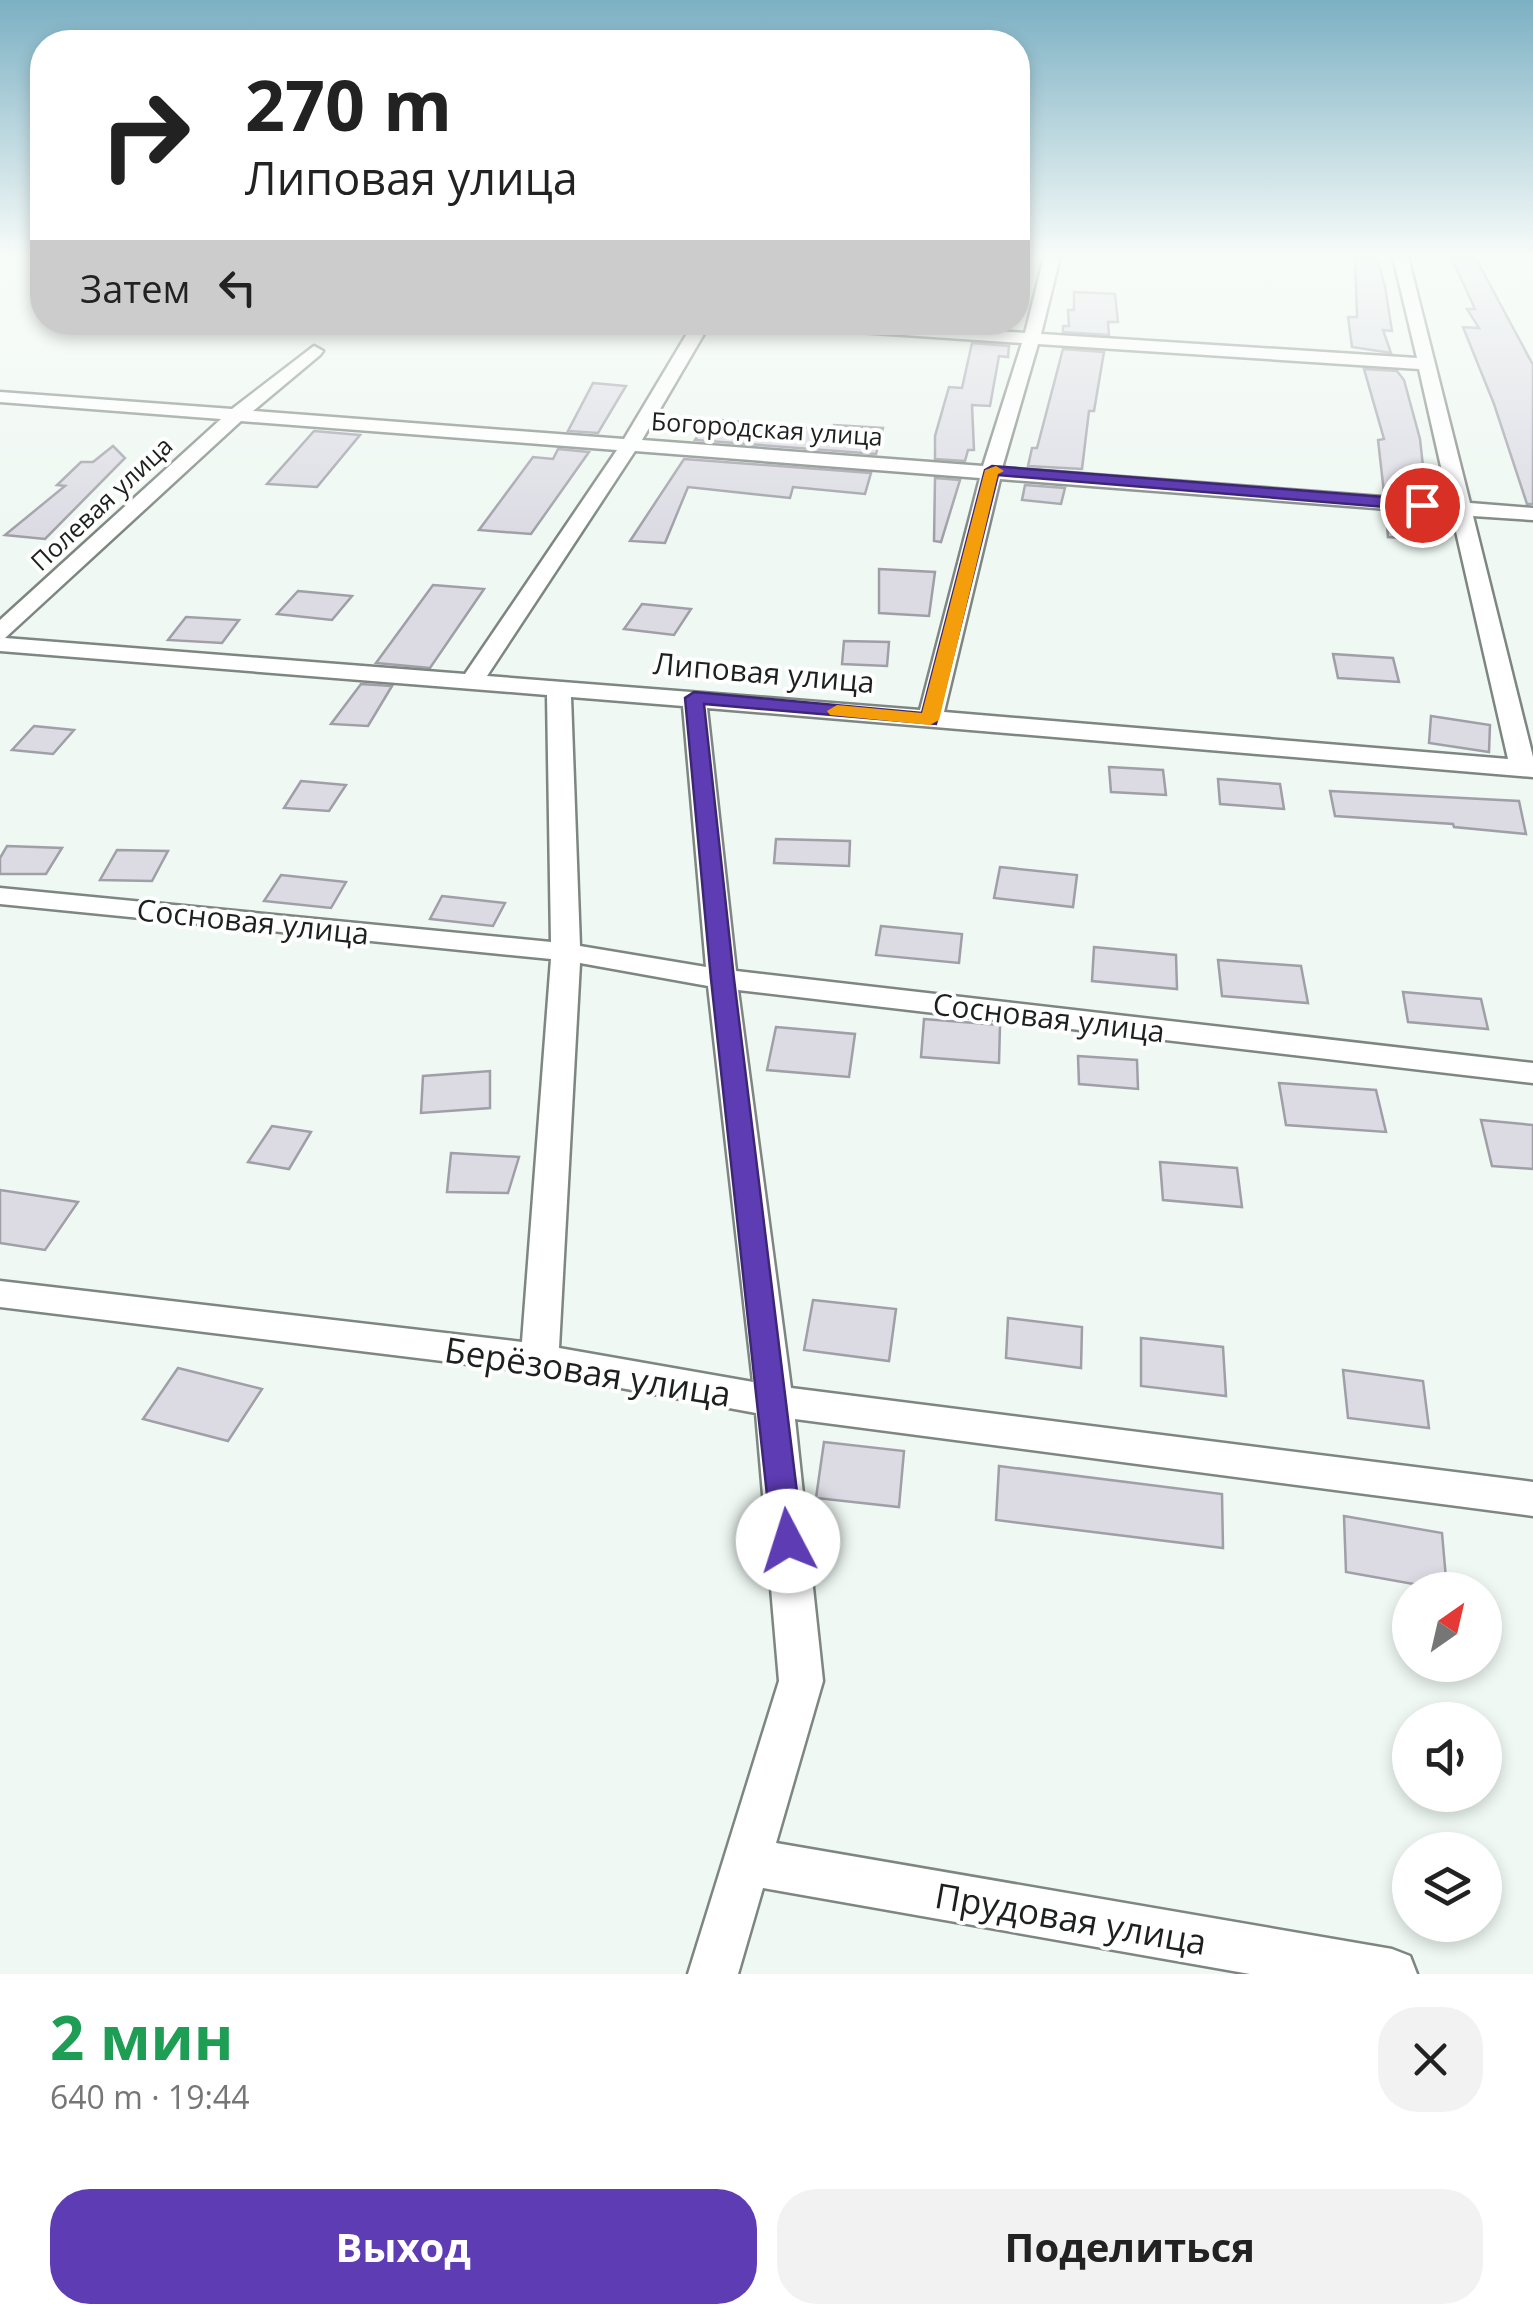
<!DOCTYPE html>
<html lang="ru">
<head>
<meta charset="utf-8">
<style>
	body { margin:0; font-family:"Open Sans",sans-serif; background:#f2f2f2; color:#222; height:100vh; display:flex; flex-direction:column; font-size:38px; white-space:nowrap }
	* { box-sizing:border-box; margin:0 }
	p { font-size:32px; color:#767676 }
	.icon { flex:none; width:55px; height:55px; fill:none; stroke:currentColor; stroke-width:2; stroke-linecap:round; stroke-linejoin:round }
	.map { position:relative; height:1974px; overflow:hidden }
	.side { display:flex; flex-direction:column; background:#fff; flex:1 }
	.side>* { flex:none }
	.banner { position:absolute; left:30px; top:30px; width:1000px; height:305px; border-radius:40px; box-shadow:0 5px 15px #0003; background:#fff; color:#222; overflow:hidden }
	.needle { width:65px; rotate:34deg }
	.controls { position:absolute; left:1392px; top:1572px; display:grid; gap:20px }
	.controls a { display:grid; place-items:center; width:110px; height:110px; border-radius:50%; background:#fff; box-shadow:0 5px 15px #0003; font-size:50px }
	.pin { position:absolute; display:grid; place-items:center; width:85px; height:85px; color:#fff; margin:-42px; border:5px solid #fff; border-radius:50%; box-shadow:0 2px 10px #0007 }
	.me { position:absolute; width:110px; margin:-55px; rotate:355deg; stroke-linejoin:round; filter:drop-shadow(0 0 8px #0008) }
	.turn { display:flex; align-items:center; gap:35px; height:210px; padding:0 50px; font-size:45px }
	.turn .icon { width:130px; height:130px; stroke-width:2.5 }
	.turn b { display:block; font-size:70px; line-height:85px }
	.then { display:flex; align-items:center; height:95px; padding:0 50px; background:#0003; gap:20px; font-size:38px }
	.round { display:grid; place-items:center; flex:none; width:105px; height:105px; border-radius:40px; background:#f2f2f2 }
	.headline { display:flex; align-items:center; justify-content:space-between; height:170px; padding:0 50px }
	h1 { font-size:60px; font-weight:700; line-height:75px; color:#1e9e55 }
	.primary-button { display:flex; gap:20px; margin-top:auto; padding:20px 50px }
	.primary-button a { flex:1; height:115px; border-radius:40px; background:#5e3cb4; color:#fff; font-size:40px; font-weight:700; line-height:115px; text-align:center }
	.primary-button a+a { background:#f2f2f2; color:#222 }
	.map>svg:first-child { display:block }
	.building { fill:#dcdbe4; stroke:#a09fa8; stroke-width:2.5 }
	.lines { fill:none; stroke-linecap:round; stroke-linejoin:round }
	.minor-casing { stroke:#7e8681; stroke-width:5 }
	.minor { fill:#fff; fill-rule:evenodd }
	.route { fill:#5e3cb4; stroke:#3d2775; stroke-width:2.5 }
	.slow { fill:#f59e0b }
	.labels { text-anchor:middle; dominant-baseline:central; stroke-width:8; stroke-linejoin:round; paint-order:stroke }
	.far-street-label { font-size:25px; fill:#1d201e; stroke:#fff }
	.street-label { font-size:30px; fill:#1d201e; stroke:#fff }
	.near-street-label { font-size:35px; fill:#1d201e; stroke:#fff }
</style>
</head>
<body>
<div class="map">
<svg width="1533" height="1974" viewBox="0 0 1533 1974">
	<rect width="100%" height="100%" fill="#eff8f2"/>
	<g class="building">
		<path d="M1355 257H1376L1385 286 1392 331 1383 330 1391 353 1352 347 1348 317H1357Z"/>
		<path d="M1451 257H1475L1533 365V504H1527L1494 404 1463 327 1479 328 1467 309H1475Z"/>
		<path d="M1074 292 1115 294 1118 322H1108L1109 335 1063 332V326H1069L1068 310H1074Z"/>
		<path d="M972 343 1009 346 1008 357 999 356 990 406 972 405 974 450H968L965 461 935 459V436L949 387 962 388Z"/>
		<path d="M1063 349 1104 352 1094 411H1089L1082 469 1028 466 1032 448H1037Z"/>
		<path d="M1364 369 1397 371 1404 380 1420 439 1426 493H1384L1378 440 1384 439Z"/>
		<path d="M593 383 626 386 598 433 568 431Z"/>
		<path d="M709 419 833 430 834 425 883 428 876 454 695 440Z"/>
		<path d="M314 431 360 435 317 487 267 484Z"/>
		<path d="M113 446 125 458 45 539 5 535 65 486 57 485 81 462H93Z"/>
		<path d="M558 449 589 452 531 534 479 530 533 457 553 459Z"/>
		<path d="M684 459 871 473 865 494 793 487 790 498 688 487 665 543 630 541Z"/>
		<path d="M935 478 960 480 941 542 934 541Z"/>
		<path d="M1025 485 1065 488 1061 504 1022 500Z"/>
		<path d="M1386 513 1412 515 1418 539 1388 537Z"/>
		<path d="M879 569 935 572 929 616 879 613Z"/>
		<path d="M433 585 484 589 430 668 376 663Z"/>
		<path d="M298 591 352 596 332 620 277 614Z"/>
		<path d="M642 604 691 609 674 635 624 629Z"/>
		<path d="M186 617 239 620 222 643 168 640Z"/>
		<path d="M844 641 889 642 887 666 842 664Z"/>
		<path d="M1333 654 1393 658 1399 682 1338 678Z"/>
		<path d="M361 684 392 686 368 726 331 724Z"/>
		<path d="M1431 716 1490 725 1489 752 1429 743Z"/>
		<path d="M34 726 74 730 53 754 12 750Z"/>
		<path d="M1109 767 1163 770 1166 795 1111 792Z"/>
		<path d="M1218 779 1280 784 1284 809 1220 804Z"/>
		<path d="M301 781 346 785 329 811 284 808Z"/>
		<path d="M1330 791 1519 801 1526 834 1454 827 1453 824 1335 816Z"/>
		<path d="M776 839 850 841 849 866 774 863Z"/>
		<path d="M7 846 62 848 46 874H0V858Z"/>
		<path d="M117 850 168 851 152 881 100 880Z"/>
		<path d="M1000 867 1077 875 1073 907 994 898Z"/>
		<path d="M281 875 346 882 331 908 264 901Z"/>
		<path d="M442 896 505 903 493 926 430 919Z"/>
		<path d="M881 926 962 934 959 963 876 955Z"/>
		<path d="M1094 947 1176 955 1177 989 1092 981Z"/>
		<path d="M1218 960 1301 966 1308 1003 1222 996Z"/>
		<path d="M1403 992 1481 999 1488 1029 1408 1022Z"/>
		<path d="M924 1019 1000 1025 999 1063 921 1057Z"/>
		<path d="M776 1027 855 1034 849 1077 767 1070Z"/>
		<path d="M1078 1056 1137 1060 1138 1089 1079 1084Z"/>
		<path d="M490 1071V1108L421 1113 423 1076Z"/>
		<path d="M1279 1083 1376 1090 1386 1132 1286 1125Z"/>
		<path d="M1481 1120 1533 1125V1169L1492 1166Z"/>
		<path d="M272 1126 311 1132 289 1169 248 1162Z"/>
		<path d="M451 1153 519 1157 508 1193 447 1192Z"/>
		<path d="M1160 1162 1237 1168 1242 1207 1163 1200Z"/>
		<path d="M0 1190 78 1202 45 1250 0 1243Z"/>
		<path d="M813 1300 896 1309 889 1361 804 1350Z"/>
		<path d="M1008 1318 1082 1327 1081 1368 1006 1358Z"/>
		<path d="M1141 1338 1223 1347 1226 1396 1141 1386Z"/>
		<path d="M178 1368 262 1389 228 1441 143 1419Z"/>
		<path d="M1343 1370 1423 1381 1429 1428 1348 1418Z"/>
		<path d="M824 1442 904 1451 899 1507 816 1498Z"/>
		<path d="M999 1466 1222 1494 1223 1548 996 1520Z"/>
		<path d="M1344 1516 1442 1533 1447 1590 1346 1572Z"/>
	</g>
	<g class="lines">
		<defs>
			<path id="minor" d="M1044 257H1060L1041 334 1417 358 1393 257H1408L1470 503 1533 508V520L1473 516 1533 757V777L707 708 736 971 1533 1063V1083L738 990 791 1388 1533 1482V1516L795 1419 823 1681 776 1843 1392 1949 1410 1956 1417 1974H1250L763 1888 738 1974H688L779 1681 756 1413 540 1373 0 1307V1281L522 1342 551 959 0 904V888L551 942 547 695 0 651V620L221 419 0 402V392L232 409 314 346 323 351 320 355 253 411 624 439 694 322H711L642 440 983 466 1022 343 785 327 777 322H869L1025 333ZM1038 344 1419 369 1449 502 1002 468ZM241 421 617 450 465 674 5 638ZM635 451 980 478 920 710 487 676ZM1000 479 1452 514 1508 759 944 712ZM571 697 683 706 706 967 580 946ZM580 963 708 986 753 1382 559 1348Z"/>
		</defs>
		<use href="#minor" class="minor-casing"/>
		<use href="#minor" class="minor"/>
	</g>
	<linearGradient id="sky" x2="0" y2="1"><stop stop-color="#7bb0c3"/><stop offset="0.48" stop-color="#f8fcf9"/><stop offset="1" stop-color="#f8fcf9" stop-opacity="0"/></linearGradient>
	<rect width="1533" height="533" fill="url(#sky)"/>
	<path class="route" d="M992 466 1422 500 1429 505 1422 510 998 475 936 724 704 704 734 979 803 1541 799 1550 788 1554 777 1550 772 1541 711 979 685 698 694 692 922 713 985 470Z"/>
	<path class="slow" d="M996 466 1004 471 998 474 939 720 930 725 830 715 827 711 837 705 922 713 985 470Z"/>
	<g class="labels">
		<g class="far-street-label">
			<text transform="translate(767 428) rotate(4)">Богородская улица</text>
			<text transform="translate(101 503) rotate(-43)">Полевая улица</text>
		</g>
		<g class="street-label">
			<text transform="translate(764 672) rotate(5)">Липовая улица</text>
			<text transform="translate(253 921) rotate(6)">Сосновая улица</text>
			<text transform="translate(1049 1017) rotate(7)">Сосновая улица</text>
		</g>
		<g class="near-street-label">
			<text transform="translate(588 1371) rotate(9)">Берёзовая улица</text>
			<text transform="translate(1071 1918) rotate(10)">Прудовая улица</text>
		</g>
	</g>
</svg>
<div class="controls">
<a><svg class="needle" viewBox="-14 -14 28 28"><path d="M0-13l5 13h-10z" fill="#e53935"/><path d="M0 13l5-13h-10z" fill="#767676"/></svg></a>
<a><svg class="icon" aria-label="sound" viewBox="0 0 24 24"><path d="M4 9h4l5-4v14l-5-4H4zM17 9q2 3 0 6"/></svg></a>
<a><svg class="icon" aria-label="layers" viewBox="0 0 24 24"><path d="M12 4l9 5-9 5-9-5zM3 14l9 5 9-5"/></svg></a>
</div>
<div class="pin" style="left:1422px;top:505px;background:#d93025"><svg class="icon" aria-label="arrive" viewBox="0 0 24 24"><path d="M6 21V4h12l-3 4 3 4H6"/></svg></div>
<svg class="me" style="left:788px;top:1541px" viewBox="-20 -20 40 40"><circle r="19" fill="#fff"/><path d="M0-13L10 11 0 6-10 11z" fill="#5e3cb4"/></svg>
<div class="banner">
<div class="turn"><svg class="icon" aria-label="right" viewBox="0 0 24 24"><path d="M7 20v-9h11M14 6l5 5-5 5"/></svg><div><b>270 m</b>Липовая улица</div></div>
<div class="then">Затем<svg class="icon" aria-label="left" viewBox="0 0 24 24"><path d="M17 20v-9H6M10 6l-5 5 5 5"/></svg></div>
</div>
</div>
<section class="side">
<div class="headline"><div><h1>2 мин</h1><p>640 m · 19:44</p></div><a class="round"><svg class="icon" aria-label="close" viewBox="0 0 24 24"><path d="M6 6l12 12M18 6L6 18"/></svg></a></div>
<div class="primary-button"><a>Выход</a><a>Поделиться</a></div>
</section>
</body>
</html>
